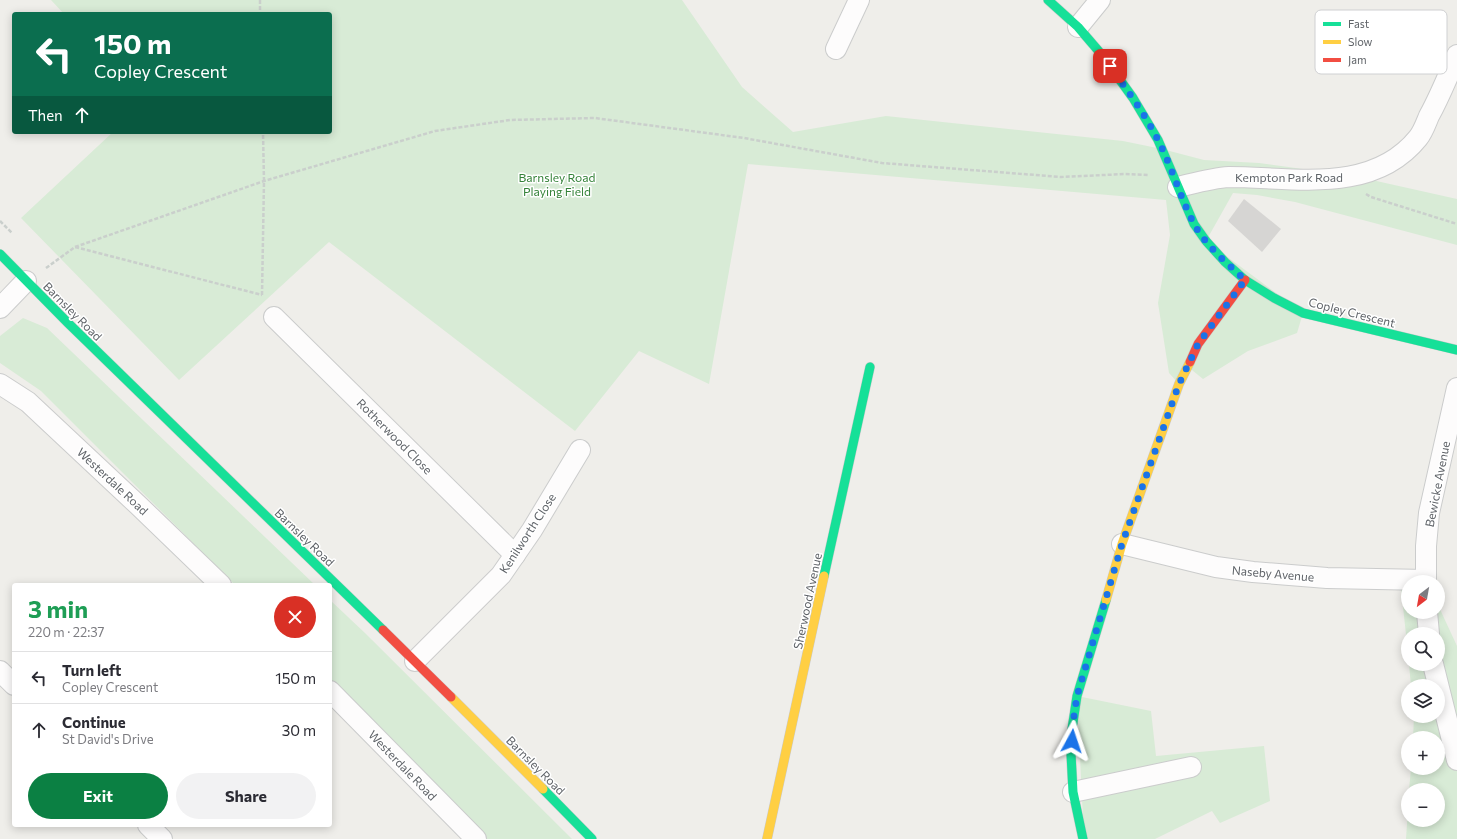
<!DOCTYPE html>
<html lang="en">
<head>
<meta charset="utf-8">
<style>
	body { margin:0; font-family:Commissioner,sans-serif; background:#f2f2f3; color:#2b2b33; height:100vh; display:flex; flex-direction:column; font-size:15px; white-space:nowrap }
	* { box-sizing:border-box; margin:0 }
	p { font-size:13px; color:#7c7c81 }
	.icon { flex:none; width:22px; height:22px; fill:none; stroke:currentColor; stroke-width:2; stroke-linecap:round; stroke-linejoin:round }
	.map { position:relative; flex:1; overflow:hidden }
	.panel { position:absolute; left:12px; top:583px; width:320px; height:244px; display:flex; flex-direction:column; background:#fff; border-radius:4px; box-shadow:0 2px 10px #0003 }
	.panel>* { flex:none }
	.guide { position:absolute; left:12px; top:12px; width:320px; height:122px; border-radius:4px; box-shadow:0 2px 10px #0003; background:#0b6e4f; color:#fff; overflow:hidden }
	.needle { width:26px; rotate:211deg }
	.fabs { position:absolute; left:1401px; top:575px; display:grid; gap:8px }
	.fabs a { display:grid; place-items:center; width:44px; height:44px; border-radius:50%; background:#fff; box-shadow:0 2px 10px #0003; font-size:20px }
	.pin { position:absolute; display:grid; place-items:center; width:34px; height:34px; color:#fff; margin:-17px; border-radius:8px; box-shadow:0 2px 6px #0006 }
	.me { position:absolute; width:44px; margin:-22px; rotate:5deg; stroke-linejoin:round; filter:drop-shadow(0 0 3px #0008) }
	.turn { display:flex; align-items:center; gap:14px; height:84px; padding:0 16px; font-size:18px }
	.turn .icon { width:52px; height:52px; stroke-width:2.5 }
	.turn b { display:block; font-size:28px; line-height:34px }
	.then { display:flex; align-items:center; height:38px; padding:0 16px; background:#0003; gap:8px; font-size:15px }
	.round { display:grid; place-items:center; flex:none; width:42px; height:42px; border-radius:21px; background:#f2f2f3 }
	.headline { display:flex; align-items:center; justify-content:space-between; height:68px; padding:0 16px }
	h1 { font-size:24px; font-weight:700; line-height:30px; color:#1e9e55 }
	.cta { display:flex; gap:8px; margin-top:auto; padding:8px 16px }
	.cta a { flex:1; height:46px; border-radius:24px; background:#0b8043; color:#fff; font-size:16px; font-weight:700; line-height:46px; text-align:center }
	.cta a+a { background:#f2f2f3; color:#2b2b33 }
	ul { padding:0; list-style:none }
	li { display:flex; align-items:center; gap:12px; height:52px; padding:0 16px; border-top:1px solid #e1e1e2 }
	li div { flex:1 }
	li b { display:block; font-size:15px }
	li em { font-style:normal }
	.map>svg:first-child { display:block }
	.green { fill:#d8ebd6 }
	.building { fill:#d6d5d3 }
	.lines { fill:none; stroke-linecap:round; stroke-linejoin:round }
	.street-casing { stroke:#cbcccc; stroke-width:22 }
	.fast-casing { stroke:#cacacb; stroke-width:10 }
	.slow-casing { stroke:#cacacb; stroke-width:10 }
	.jam-casing { stroke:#cacacb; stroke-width:10 }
	.path { stroke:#cacfcc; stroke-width:2.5; stroke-dasharray:4 2; stroke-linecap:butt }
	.street { stroke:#fdfcfc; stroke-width:20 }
	.fast { stroke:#16e098; stroke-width:9 }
	.slow { stroke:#ffcf43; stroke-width:9 }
	.jam { stroke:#f24e42; stroke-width:9 }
	.route { stroke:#1a73e8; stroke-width:7; stroke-dasharray:0 12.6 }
	.labels { text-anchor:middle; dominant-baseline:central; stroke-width:3; stroke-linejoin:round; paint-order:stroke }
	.park-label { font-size:12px; fill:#348238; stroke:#fff }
	.street-label { font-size:12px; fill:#5f6368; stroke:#fff }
	.key { fill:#fff; stroke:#cfd0d2; stroke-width:1 }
	.key-label { font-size:11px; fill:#5f6368 }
</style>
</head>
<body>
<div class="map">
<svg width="1457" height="839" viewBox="0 0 1457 839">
	<rect width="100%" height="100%" fill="#efeeea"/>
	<g class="green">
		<path d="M51 0H682L742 87 793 132 886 116 1123 141 1162 149 1204 160 1259 163 1354 176 1457 199V245L1295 202 1257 195 1233 193 1206 241 1303 313 1297 333 1248 351 1203 379 1187 366 1179 384 1169 373 1158 303 1170 235 1166 200 748 164 709 384 639 351 575 431 329 242 179 380 21 218 113 132H330V14H64Z"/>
		<path d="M23 318 47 328 315 585H235L41 391 0 363V336Z"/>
		<path d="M1400 579 1408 582V612H1438V605L1457 646V839H1406L1408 808V820H1438V790H1409L1411 768H1438V738H1413L1414 716H1438V686H1411L1409 664H1438V634H1408V653Z"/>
		<path d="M330 600 365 633 572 839H487L330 679Z"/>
		<path d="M1077 696 1151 711 1156 756 1264 746 1270 801 1220 823 1212 811 1155 839H1084Z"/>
	</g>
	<path class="building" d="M1244 199 1281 229 1262 252 1228 221Z"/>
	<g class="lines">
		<defs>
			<g id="street">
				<path d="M1078 27 1100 0"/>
				<path d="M836 49 859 0"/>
				<path d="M1178 187C1195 183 1212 178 1229 177 1293 177 1372 195 1418 138 1423 132 1426 123 1429 116 1440 96 1448 76 1457 55"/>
				<path d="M0 308 26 281"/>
				<path d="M274 317 515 555"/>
				<path d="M0 384 28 402 138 505 221 585"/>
				<path d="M1122 544 1216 567 1253 572 1327 578 1426 580"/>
				<path d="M1426 582V546L1429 513 1457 388"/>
				<path d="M1427 612 1429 634"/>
				<path d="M415 661 501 575 532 530 580 450"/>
				<path d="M1433 664 1457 760"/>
				<path d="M0 671 14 685"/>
				<path d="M330 691 476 839"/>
				<path d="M1073 792 1191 767"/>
				<path d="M148 825 162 839"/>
			</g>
			<g id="fast">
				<path d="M1048 0 1078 27 1102 55 1133 98 1158 140 1194 224 1206 241 1225 262 1245 280 1274 298 1303 313 1457 350"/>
				<path d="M0 254 68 323 383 630"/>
				<path d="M824 576 870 367"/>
				<path d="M543 789 592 839"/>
				<path d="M1083 839 1073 792 1071 754 1072 729 1077 696 1106 600"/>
			</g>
			<g id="slow">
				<path d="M1106 600 1122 544 1179 384 1190 362"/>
				<path d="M451 697 543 789"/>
				<path d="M767 839 824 576"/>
			</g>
			<g id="jam">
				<path d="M1190 362 1198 344 1245 280"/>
				<path d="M383 630 451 697"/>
			</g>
		</defs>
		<use href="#street" class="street-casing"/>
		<use href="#fast" class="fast-casing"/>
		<use href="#slow" class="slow-casing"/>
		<use href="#jam" class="jam-casing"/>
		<g class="path">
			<path d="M260 0V14"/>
			<path d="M1366 194 1371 197 1457 224"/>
			<path d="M0 221 12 233"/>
			<path d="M75 247 264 181 435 131 510 120 595 118 744 138 882 163 1061 177 1125 174 1148 175"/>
			<path d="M46 268 75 247 262 295"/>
			<path d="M262 295 264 181 263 132"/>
		</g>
		<use href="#street" class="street"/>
		<use href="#fast" class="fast"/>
		<use href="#slow" class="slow"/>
		<use href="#jam" class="jam"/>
	</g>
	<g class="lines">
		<path class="route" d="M1072 741V729L1077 696 1122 544 1179 384 1198 344 1245 280C1227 263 1206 246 1194 224 1180 197 1172 167 1158 140 1145 114 1127 90 1110 66"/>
	</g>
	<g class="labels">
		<g class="park-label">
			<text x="557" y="177">Barnsley Road<tspan x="557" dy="14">Playing Field</tspan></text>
		</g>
		<g class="street-label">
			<text x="1289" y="177">Kempton Park Road</text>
			<text transform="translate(73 311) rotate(45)">Barnsley Road</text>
			<text transform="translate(1352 312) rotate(14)">Copley Crescent</text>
			<text transform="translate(395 436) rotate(45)">Rotherwood Close</text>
			<text transform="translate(113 481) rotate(43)">Westerdale Road</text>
			<text transform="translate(1437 484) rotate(-79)">Bewicke Avenue</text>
			<text transform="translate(527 533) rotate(-57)">Kenilworth Close</text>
			<text transform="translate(305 537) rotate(44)">Barnsley Road</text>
			<text transform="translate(1273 573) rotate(5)">Naseby Avenue</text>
			<text transform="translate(807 601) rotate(-78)">Sherwood Avenue</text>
			<text transform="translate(403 765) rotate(46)">Westerdale Road</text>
			<text transform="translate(536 765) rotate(45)">Barnsley Road</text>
		</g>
	</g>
	<rect x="1315" y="10" width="132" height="64" rx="6" class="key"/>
	<rect x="1323" y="22" width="18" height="4" fill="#16e098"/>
	<rect x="1323" y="40" width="18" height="4" fill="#ffcf43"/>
	<rect x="1323" y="58" width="18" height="4" fill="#f24e42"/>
	<g class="key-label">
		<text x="1348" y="28">Fast</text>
		<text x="1348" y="46">Slow</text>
		<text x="1348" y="64">Jam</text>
	</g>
</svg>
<div class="fabs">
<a><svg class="needle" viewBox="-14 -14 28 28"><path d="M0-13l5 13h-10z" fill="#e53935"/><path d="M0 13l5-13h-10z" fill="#7c7c81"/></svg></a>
<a><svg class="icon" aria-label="search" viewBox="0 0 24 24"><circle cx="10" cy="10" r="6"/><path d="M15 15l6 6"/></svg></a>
<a><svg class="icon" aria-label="layers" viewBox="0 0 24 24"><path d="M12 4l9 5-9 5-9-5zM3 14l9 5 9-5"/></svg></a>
<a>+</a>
<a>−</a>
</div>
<div class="pin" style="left:1110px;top:66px;background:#d93025"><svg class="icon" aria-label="arrive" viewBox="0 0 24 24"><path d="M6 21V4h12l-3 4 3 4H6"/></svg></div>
<svg class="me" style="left:1072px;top:741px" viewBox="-20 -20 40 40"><path d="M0-17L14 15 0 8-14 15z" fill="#1a73e8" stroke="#fff" stroke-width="4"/></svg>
<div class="guide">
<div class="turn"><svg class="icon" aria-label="left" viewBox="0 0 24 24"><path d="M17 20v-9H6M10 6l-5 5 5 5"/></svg><div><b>150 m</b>Copley Crescent</div></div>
<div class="then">Then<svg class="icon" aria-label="ahead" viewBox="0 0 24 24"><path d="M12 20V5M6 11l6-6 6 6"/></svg></div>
</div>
<section class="panel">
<div class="headline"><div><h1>3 min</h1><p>220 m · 22:37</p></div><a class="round" style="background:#d93025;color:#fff"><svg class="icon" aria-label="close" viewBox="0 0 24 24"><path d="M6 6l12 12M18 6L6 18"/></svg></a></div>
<ul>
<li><svg class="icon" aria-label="left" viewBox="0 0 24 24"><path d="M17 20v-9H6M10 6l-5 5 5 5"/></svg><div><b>Turn left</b><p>Copley Crescent</p></div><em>150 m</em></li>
<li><svg class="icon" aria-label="ahead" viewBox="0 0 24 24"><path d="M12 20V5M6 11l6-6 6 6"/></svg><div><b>Continue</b><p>St David's Drive</p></div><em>30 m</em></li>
</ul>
<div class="cta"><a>Exit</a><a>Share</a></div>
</section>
</div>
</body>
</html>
